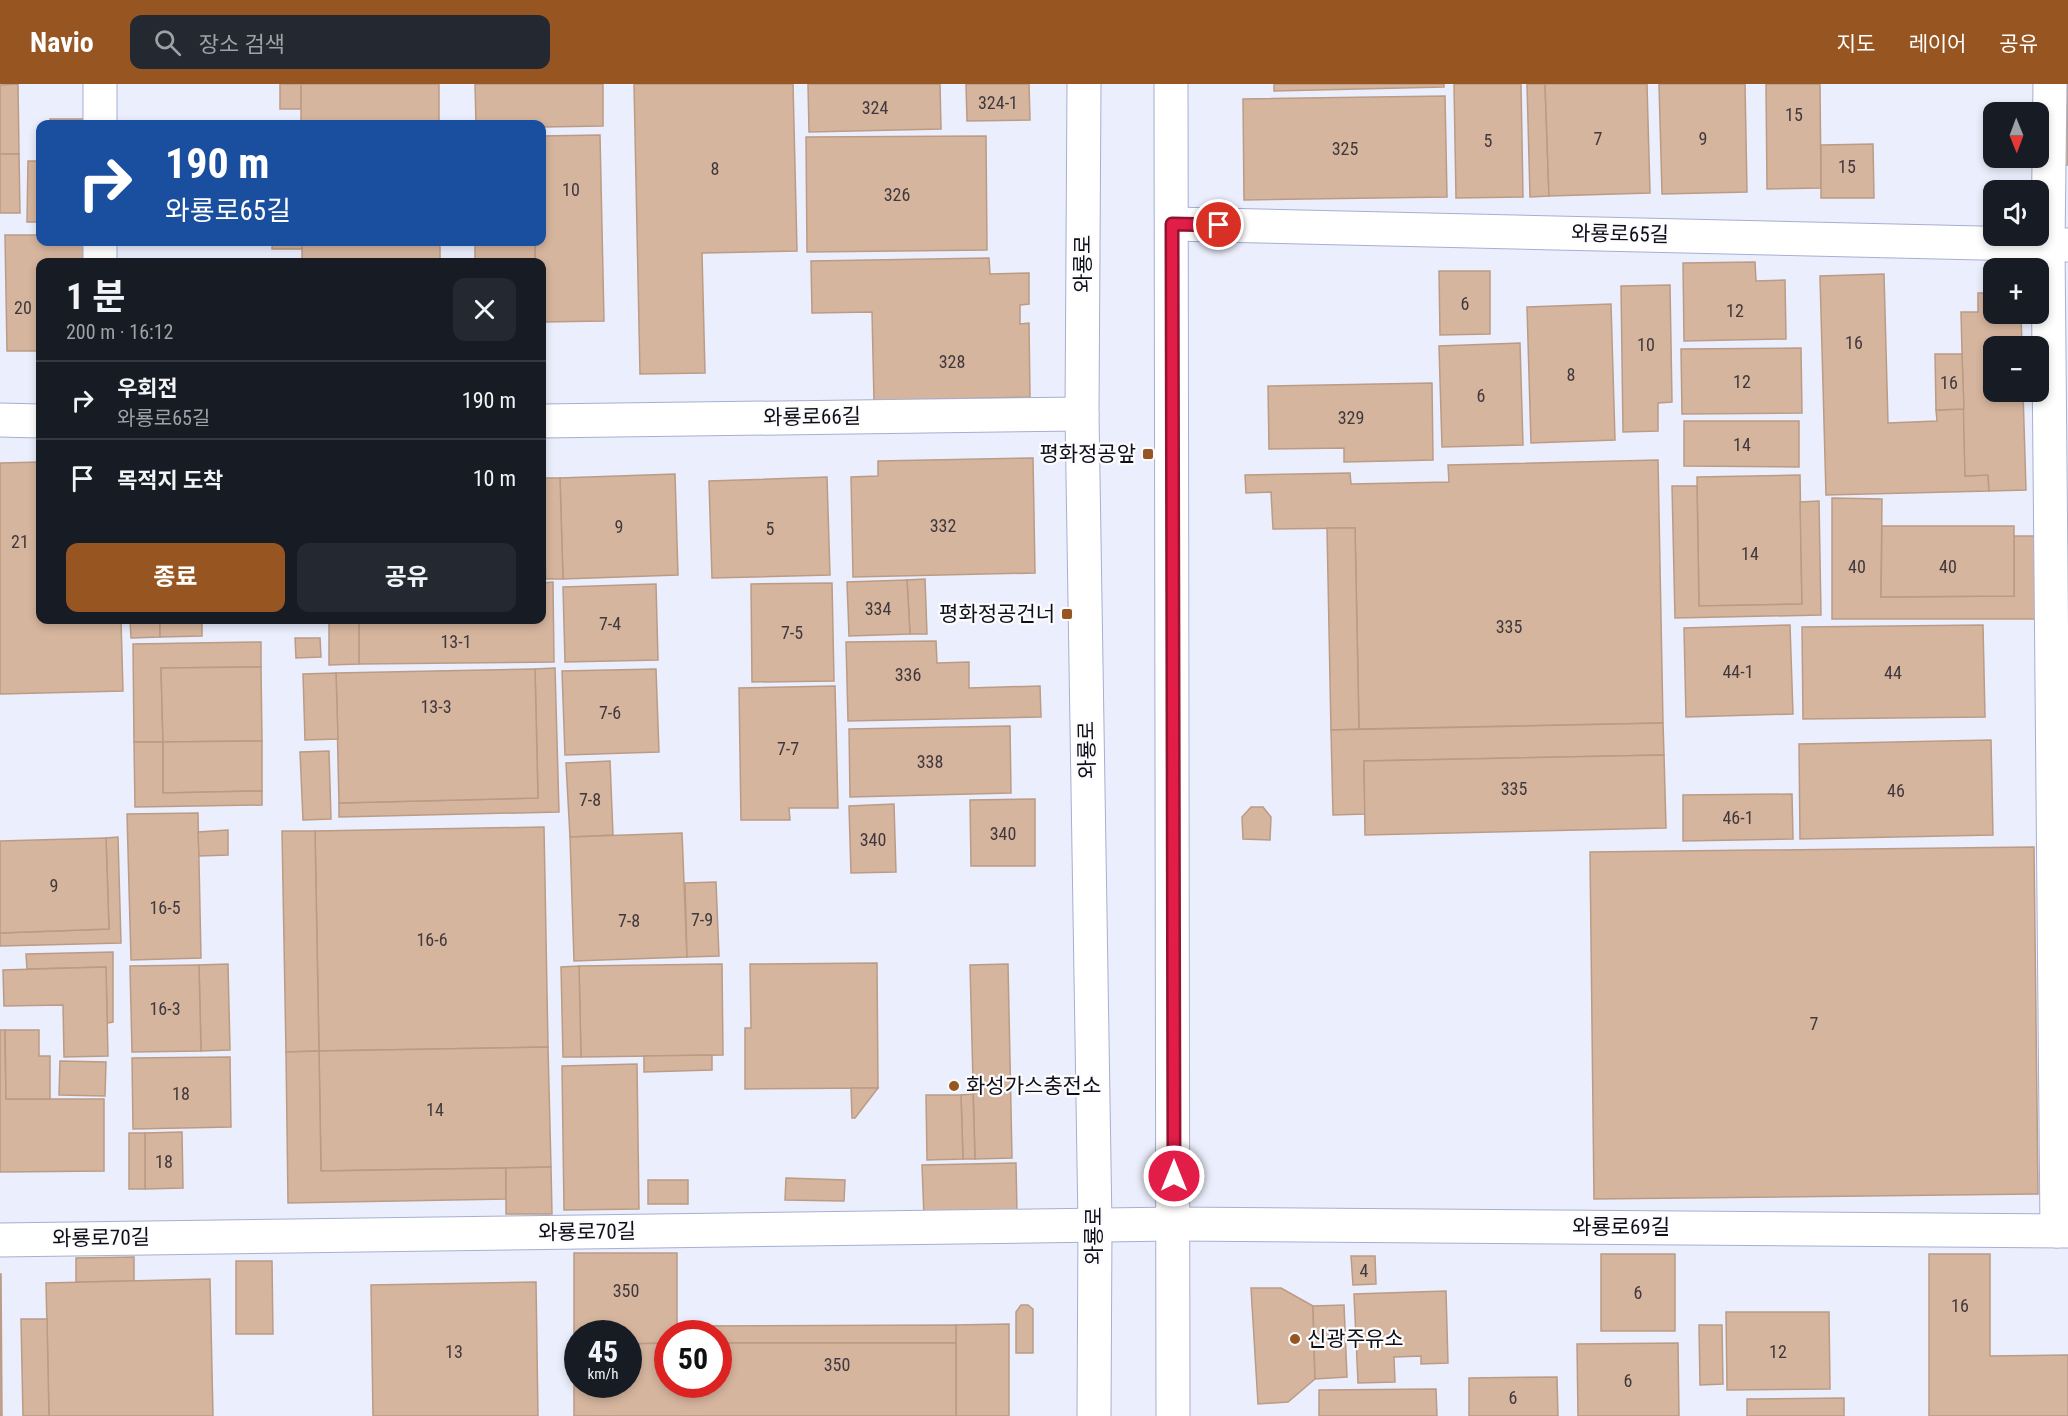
<!DOCTYPE html>
<html lang="ko">
<head>
<meta charset="utf-8">
<style>
	body { margin:0; font-family:"Roboto Condensed","Noto Sans KR",sans-serif; background:#242831; color:#f1f3f6; height:100vh; display:flex; flex-direction:column; font-size:22px; white-space:nowrap }
	* { box-sizing:border-box; margin:0 }
	p { font-size:20px; color:#9ea1a6 }
	.icon { flex:none; width:33px; height:33px; fill:none; stroke:currentColor; stroke-width:2; stroke-linecap:round; stroke-linejoin:round }
	.map { position:relative; flex:1; overflow:hidden }
	.drawer { position:absolute; left:36px; top:174px; width:510px; height:366px; display:flex; flex-direction:column; background:#171b24; border-radius:12px; box-shadow:0 3px 9px #0003 }
	.drawer>* { flex:none }
	.guide { position:absolute; left:36px; top:36px; width:510px; height:126px; border-radius:12px; box-shadow:0 3px 9px #0003; background:#1a4fa0; color:#fff; overflow:hidden }
	.needle { width:39px; rotate:179deg }
	.fabs { position:absolute; left:1983px; top:18px; display:grid; gap:12px }
	.fabs a { display:grid; place-items:center; width:66px; height:66px; border-radius:12px; background:#171b24; box-shadow:0 3px 9px #0003; font-size:30px }
	.speed { position:absolute; left:564px; top:1236px; display:flex; gap:12px; font-size:30px; font-weight:700; text-align:center }
	.speed>* { display:grid; place-content:center; width:78px; height:78px; border-radius:50%; background:#171b24; box-shadow:0 3px 9px #0003; line-height:1 }
	.speed small { font-size:15px; font-weight:400 }
	.speed .limit { border:9px solid #d22; background:#fff; color:#111 }
	.pin { position:absolute; display:grid; place-items:center; width:51px; height:51px; color:#fff; margin:-26px; border:3px solid #fff; border-radius:50%; box-shadow:0 2px 6px #0007 }
	.me { position:absolute; width:66px; margin:-33px; rotate:0deg; stroke-linejoin:round; filter:drop-shadow(0 0 4px #0008) }
	.turn { display:flex; align-items:center; gap:21px; height:126px; padding:0 30px; font-size:27px }
	.turn .icon { width:78px; height:78px; stroke-width:2.5 }
	.turn b { display:block; font-size:42px; line-height:51px }
	.round { display:grid; place-items:center; flex:none; width:63px; height:63px; border-radius:12px; background:#242831 }
	.head { display:flex; align-items:center; justify-content:space-between; height:102px; padding:0 30px }
	h1 { font-size:36px; font-weight:700; line-height:45px }
	.button { display:flex; gap:12px; margin-top:auto; padding:12px 30px }
	.button a { flex:1; height:69px; border-radius:12px; background:#975621; color:#fff; font-size:24px; font-weight:700; line-height:69px; text-align:center }
	.button a+a { background:#242831; color:#f1f3f6 }
	ul { padding:0; list-style:none }
	li { display:flex; align-items:center; gap:18px; height:78px; padding:0 30px; border-top:2px solid #363941 }
	li div { flex:1 }
	li b { display:block; font-size:22px }
	li em { font-style:normal }
	header { display:flex; align-items:center; gap:36px; box-sizing:border-box; height:84px; padding:0 30px; background:#975621; color:#fff }
	header strong { font-size:28px }
	nav { display:flex; gap:33px; margin-inline-start:auto; font-size:21px }
	.search { width:420px; height:54px; background:#242831; display:flex; align-items:center; gap:15px; box-sizing:border-box; padding:0 21px; border-radius:12px; color:#9ea1a6; font-size:22px }
	.map>svg:first-child { display:block }
	.building { fill:#d6b59e; stroke:#bb9b85; stroke-width:1.5 }
	.lines { fill:none; stroke-linecap:round; stroke-linejoin:round }
	.street-casing { stroke:#a8aed0; stroke-width:35 }
	.secondary-casing { stroke:#a8aed0; stroke-width:35 }
	.street { stroke:#fff; stroke-width:33 }
	.secondary { stroke:#fff; stroke-width:33 }
	.route-casing { stroke:#92132f; stroke-width:15 }
	.route { stroke:#e11d48; stroke-width:10 }
	.poi-dot { fill:#975621; stroke:#fcfcfc; stroke-width:2 }
	.labels { text-anchor:middle; dominant-baseline:central; stroke-width:4.5; stroke-linejoin:round; paint-order:stroke }
	.number-label { font-size:18px; fill:#40383c }
	.street-label { font-size:21px; fill:#0e0f1b; stroke:#fcfcfc }
	.poi-label { font-size:21px; fill:#0e0f1b; stroke:#fcfcfc; text-anchor:end }
</style>
</head>
<body>
<header>
<strong>Navio</strong>
<div class="search"><svg class="icon" aria-label="search" viewBox="0 0 24 24"><circle cx="10" cy="10" r="6"/><path d="M15 15l6 6"/></svg>장소 검색</div>
<nav><a>지도</a><a>레이어</a><a>공유</a></nav>
</header>
<div class="map">
<svg width="2068" height="1332" viewBox="0 0 2068 1332">
	<rect width="100%" height="100%" fill="#ebeefc"/>
	<g class="building">
		<path d="M18 0 19 70H0V1Z"/>
		<rect x="280" y="0" width="21" height="25"/>
		<rect x="301" y="0" width="138" height="40"/>
		<path d="M475 0H603V42L542 43V40H476Z"/>
		<path d="M634 0H793L797 167 702 169 705 289 640 290Z"/>
		<path d="M808 0H940L941 45 809 48Z"/>
		<path d="M966 0H1029L1030 36 967 37Z"/>
		<path d="M1274 0H1444V3L1274 7Z"/>
		<path d="M1454 0H1521L1523 113 1456 114Z"/>
		<path d="M1527 0H1545L1549 112 1530 113Z"/>
		<path d="M1545 0H1647L1650 109 1549 112Z"/>
		<path d="M1659 0H1745L1747 108 1662 110Z"/>
		<path d="M1766 0H1820L1821 104 1767 105Z"/>
		<rect x="2064" y="0" width="4" height="81"/>
		<path d="M1445 12 1447 113 1244 116 1243 15Z"/>
		<rect x="50" y="35" width="34" height="5"/>
		<path d="M600 51 604 237 542 238V178H535V158H542V52Z"/>
		<path d="M986 52 987 166 807 168 806 53Z"/>
		<path d="M1873 60 1874 114H1821V61Z"/>
		<path d="M0 70H19L20 129H0Z"/>
		<path d="M28 77H40V138H27Z"/>
		<path d="M5 151H40V158H85V178H40V267H7Z"/>
		<rect x="272" y="158" width="30" height="7"/>
		<rect x="302" y="158" width="138" height="20"/>
		<rect x="475" y="158" width="60" height="20"/>
		<path d="M989 174 990 190 1029 189V220L1020 221V240L1029 239 1030 313 874 317 872 228 812 229 811 177Z"/>
		<path d="M1755 178 1756 197 1785 196 1786 255 1684 257 1683 179Z"/>
		<path d="M1439 187H1490V250L1440 251Z"/>
		<path d="M1884 190 1888 339 1937 337 1936 326 1964 325 1965 392 1988 391 1989 407 1826 411 1820 192Z"/>
		<path d="M1670 201 1672 318 1658 319V347L1623 348 1621 202Z"/>
		<path d="M1978 209H1994V230H2021L2022 262H1994V308H2023L2026 406 1989 407 1988 391 1965 392 1961 228H1978Z"/>
		<path d="M1611 220 1615 356 1531 359 1527 223Z"/>
		<path d="M1520 259 1523 361 1442 363 1439 262Z"/>
		<path d="M1801 264 1802 329 1682 330 1681 265Z"/>
		<path d="M1935 270H1962L1964 325 1936 326Z"/>
		<path d="M1432 299 1433 376 1344 378V364L1269 365 1268 302Z"/>
		<path d="M1684 337H1799V383L1684 382Z"/>
		<path d="M1033 374 1035 489 853 493 851 393 878 392V377Z"/>
		<path d="M1658 376 1663 639 1359 645 1355 444 1273 445 1271 408 1246 409 1245 391 1350 389 1351 400 1449 398 1448 381Z"/>
		<path d="M40 378V536H121L123 607 0 610V379Z"/>
		<path d="M675 390 678 491 563 495 560 394Z"/>
		<path d="M1800 391 1802 520 1699 522 1697 393Z"/>
		<path d="M827 393 830 491 712 494 709 397Z"/>
		<path d="M542 394H560L563 495H546Z"/>
		<path d="M1672 402H1697L1699 522 1802 520 1800 418 1819 417 1821 531 1675 534Z"/>
		<path d="M1832 414 1882 415 1881 513 2014 512V452H2042L2041 535H1832Z"/>
		<path d="M1882 442H2014V512L1881 513Z"/>
		<path d="M1327 444H1355L1359 645 1331 646Z"/>
		<path d="M925 495 927 550H910L907 496Z"/>
		<path d="M907 496 910 550 849 552 847 498Z"/>
		<path d="M553 498 554 578 359 580V536H542V499Z"/>
		<path d="M832 499 834 597 752 598 751 500Z"/>
		<path d="M656 500 658 576 565 578 563 503Z"/>
		<path d="M130 536H160V553L131 554Z"/>
		<path d="M160 536H202V552L160 553Z"/>
		<path d="M329 536H359V580L329 581Z"/>
		<path d="M1790 541 1793 630 1686 633 1684 544Z"/>
		<path d="M1983 541 1985 633 1803 635 1802 543Z"/>
		<path d="M295 554H320L321 573 296 574Z"/>
		<path d="M936 557 937 579 969 578V604L1040 602 1041 633 848 637 846 558Z"/>
		<path d="M261 558V583L161 584 163 658H134L133 560Z"/>
		<path d="M261 583 262 657 163 658 161 584Z"/>
		<path d="M555 584 559 728 339 733V719L538 714 535 585Z"/>
		<path d="M535 585 538 714 339 719 336 589Z"/>
		<path d="M656 585 659 668 565 671 562 587Z"/>
		<path d="M336 589 338 655 305 656 303 590Z"/>
		<path d="M835 602 838 724H789L790 736H741L739 604Z"/>
		<path d="M1663 639 1664 671 1364 677 1365 730 1333 731 1331 646Z"/>
		<path d="M1010 642 1011 709 850 713 849 645Z"/>
		<path d="M1991 656 1993 751 1800 755 1799 660Z"/>
		<path d="M262 657V707L163 709V658Z"/>
		<path d="M134 658H163V709L262 707V721L135 723Z"/>
		<path d="M329 667 331 735 303 736 300 668Z"/>
		<path d="M1664 671 1666 744 1365 751 1364 677Z"/>
		<path d="M610 677 613 751 570 753 566 679Z"/>
		<path d="M1792 710 1793 755 1683 757V711Z"/>
		<path d="M1035 715V782H971L970 716Z"/>
		<path d="M894 720 896 788 851 789 849 722Z"/>
		<path d="M1251 723H1263L1271 733 1270 756 1243 755 1242 733Z"/>
		<path d="M198 729 201 874 131 876 127 730Z"/>
		<path d="M544 743 548 963 319 967 315 747Z"/>
		<path d="M228 746V771L199 772 198 748Z"/>
		<path d="M282 747H315L319 967 286 968Z"/>
		<path d="M682 749 687 873 574 877 570 753Z"/>
		<path d="M118 753 121 859 0 862V849L109 845 106 754Z"/>
		<path d="M106 754 109 845 0 849V757Z"/>
		<path d="M2034 763 2038 1110 1594 1115 1590 768Z"/>
		<path d="M716 798 719 872 687 873 685 799Z"/>
		<path d="M113 868V938L107 939 106 883 27 885 26 870Z"/>
		<path d="M877 879 878 1004 745 1005V944H751L750 880Z"/>
		<path d="M228 880 230 966 201 967 199 881Z"/>
		<path d="M722 880 723 971 581 973 579 882Z"/>
		<path d="M1008 880 1012 1074 975 1075 970 881Z"/>
		<path d="M199 881 201 967 132 968 130 882Z"/>
		<path d="M579 882 581 973H563L561 883Z"/>
		<path d="M106 883 108 972 64 973 63 921 4 922 3 886Z"/>
		<path d="M0 946H5L6 1015H104V1087L0 1088Z"/>
		<path d="M5 946H39V972H50V1015H6Z"/>
		<path d="M548 963 551 1083 321 1087 319 967Z"/>
		<path d="M319 967 321 1087 506 1084V1115L288 1119 286 968Z"/>
		<path d="M712 971V986L644 988V972Z"/>
		<path d="M230 973 231 1043 133 1045 132 974Z"/>
		<path d="M60 977 106 978 105 1012 59 1011Z"/>
		<path d="M637 980 639 1125 564 1126 562 982Z"/>
		<path d="M851 1004H878L855 1034H852Z"/>
		<path d="M973 1010 975 1075H963L961 1011Z"/>
		<path d="M926 1011H961L963 1075 927 1076Z"/>
		<path d="M182 1048 183 1104 145 1105V1049Z"/>
		<rect x="129" y="1049" width="16" height="56"/>
		<path d="M1016 1079 1017 1130 924 1133 922 1081Z"/>
		<path d="M551 1083 552 1130H506V1084Z"/>
		<path d="M786 1094 845 1096 844 1117 785 1116Z"/>
		<rect x="648" y="1096" width="40" height="24"/>
		<path d="M574 1169H677V1250H668V1259L628 1260V1250H578V1260H574Z"/>
		<rect x="1601" y="1170" width="74" height="77"/>
		<path d="M1929 1170H1990V1272L2068 1271V1332H1929Z"/>
		<path d="M1351 1172H1375L1376 1200 1353 1201Z"/>
		<path d="M134 1173V1197L76 1198V1174Z"/>
		<path d="M236 1177H272L273 1250H236Z"/>
		<path d="M0 1190H1L2 1332H0Z"/>
		<path d="M210 1195 213 1332H49L46 1199Z"/>
		<path d="M536 1198 538 1332H373L371 1201Z"/>
		<path d="M1251 1204H1281L1313 1222 1315 1295 1288 1318 1258 1320Z"/>
		<path d="M1446 1207 1448 1279 1421 1280V1272L1394 1273 1395 1298 1358 1299 1354 1210Z"/>
		<path d="M1021 1221H1028L1033 1225V1269H1016V1228Z"/>
		<path d="M1344 1221 1347 1293 1315 1295 1313 1222Z"/>
		<path d="M1726 1228H1829L1830 1305 1727 1306Z"/>
		<path d="M21 1235H47L49 1332H23Z"/>
		<path d="M1009 1240V1332H956V1241Z"/>
		<path d="M956 1241V1259H718V1250H677V1242Z"/>
		<path d="M1699 1241H1722L1723 1300 1700 1301Z"/>
		<path d="M668 1259V1300H718V1259H956V1332H574V1260H578V1300H628V1260Z"/>
		<path d="M1678 1259 1679 1332H1578L1577 1260Z"/>
		<path d="M1557 1293 1558 1332H1469V1294Z"/>
		<path d="M1436 1305 1437 1332H1319V1306Z"/>
		<path d="M1844 1314V1332H1747V1315Z"/>
	</g>
	<g class="lines">
		<defs>
			<g id="street">
				<path d="M100 0V40"/>
				<path d="M2050 0 2048 160 2057 1147"/>
				<path d="M1172 140 2068 161"/>
				<path d="M100 158V178"/>
				<path d="M0 336 40 337"/>
				<path d="M542 337 1082 330"/>
				<path d="M0 1156 1174 1140 2068 1147"/>
			</g>
			<g id="secondary">
				<path d="M1084 0 1082 330 1095 1141 1094 1332"/>
				<path d="M1171 0 1173 1332"/>
			</g>
		</defs>
		<use href="#street" class="street-casing"/>
		<use href="#secondary" class="secondary-casing"/>
		<use href="#street" class="street"/>
		<use href="#secondary" class="secondary"/>
	</g>
	<g class="lines">
		<defs>
			<path id="route" d="M1174 1092 1172 140 1219 141"/>
		</defs>
		<use href="#route" class="route-casing"/>
		<use href="#route" class="route"/>
	</g>
	<g class="poi-dot">
		<rect x="1142" y="364" width="12" height="12" rx="3"/>
		<rect x="1061" y="524" width="12" height="12" rx="3"/>
		<circle cx="954" cy="1002" r="6"/>
		<circle cx="1295" cy="1255" r="6"/>
	</g>
	<g class="labels">
		<g class="number-label">
			<text x="998" y="18">324-1</text>
			<text x="875" y="23">324</text>
			<text x="1794" y="30">15</text>
			<text x="1598" y="54">7</text>
			<text x="1703" y="54">9</text>
			<text x="1488" y="56">5</text>
			<text x="1345" y="64">325</text>
			<text x="1847" y="82">15</text>
			<text x="715" y="84">8</text>
			<text x="571" y="105">10</text>
			<text x="897" y="110">326</text>
			<text x="1465" y="219">6</text>
			<text x="23" y="223">20</text>
			<text x="1735" y="226">12</text>
			<text x="1854" y="258">16</text>
			<text x="1646" y="260">10</text>
			<text x="952" y="277">328</text>
			<text x="1571" y="290">8</text>
			<text x="1742" y="297">12</text>
			<text x="1949" y="298">16</text>
			<text x="1481" y="311">6</text>
			<text x="1351" y="333">329</text>
			<text x="1742" y="360">14</text>
			<text x="943" y="441">332</text>
			<text x="619" y="442">9</text>
			<text x="770" y="444">5</text>
			<text x="20" y="457">21</text>
			<text x="1750" y="469">14</text>
			<text x="1857" y="482">40</text>
			<text x="1948" y="482">40</text>
			<text x="878" y="524">334</text>
			<text x="610" y="539">7-4</text>
			<text x="1509" y="542">335</text>
			<text x="792" y="548">7-5</text>
			<text x="456" y="557">13-1</text>
			<text x="1738" y="587">44-1</text>
			<text x="1893" y="588">44</text>
			<text x="908" y="590">336</text>
			<text x="436" y="622">13-3</text>
			<text x="610" y="628">7-6</text>
			<text x="788" y="664">7-7</text>
			<text x="930" y="677">338</text>
			<text x="1514" y="704">335</text>
			<text x="1896" y="706">46</text>
			<text x="590" y="715">7-8</text>
			<text x="1738" y="733">46-1</text>
			<text x="1003" y="749">340</text>
			<text x="873" y="755">340</text>
			<text x="54" y="801">9</text>
			<text x="165" y="823">16-5</text>
			<text x="702" y="835">7-9</text>
			<text x="629" y="836">7-8</text>
			<text x="432" y="855">16-6</text>
			<text x="165" y="924">16-3</text>
			<text x="1814" y="939">7</text>
			<text x="181" y="1009">18</text>
			<text x="435" y="1025">14</text>
			<text x="164" y="1077">18</text>
			<text x="1364" y="1186">4</text>
			<text x="626" y="1206">350</text>
			<text x="1638" y="1208">6</text>
			<text x="1960" y="1221">16</text>
			<text x="454" y="1267">13</text>
			<text x="1778" y="1267">12</text>
			<text x="837" y="1280">350</text>
			<text x="1628" y="1296">6</text>
			<text x="1513" y="1313">6</text>
		</g>
		<g class="street-label">
			<text transform="translate(1620 150) rotate(1)">와룡로65길</text>
			<text transform="translate(1083 180) rotate(-90)">와룡로</text>
			<text transform="translate(812 333) rotate(-1)">와룡로66길</text>
			<text transform="translate(1087 666) rotate(-91)">와룡로</text>
			<text x="1621" y="1143">와룡로69길</text>
			<text transform="translate(587 1148) rotate(-1)">와룡로70길</text>
			<text transform="translate(1094 1152) rotate(-90)">와룡로</text>
			<text transform="translate(101 1154) rotate(-1)">와룡로70길</text>
		</g>
		<g class="poi-label">
			<text x="1136" y="370">평화정공앞</text>
			<text x="1055" y="530">평화정공건너</text>
			<text x="966" y="1002" text-anchor="start">화성가스충전소</text>
			<text x="1307" y="1255" text-anchor="start">신광주유소</text>
		</g>
	</g>
</svg>
<div class="fabs">
<a><svg class="needle" viewBox="-14 -14 28 28"><path d="M0-13l5 13h-10z" fill="#e53935"/><path d="M0 13l5-13h-10z" fill="#9ea1a6"/></svg></a>
<a><svg class="icon" aria-label="sound" viewBox="0 0 24 24"><path d="M4 9h4l5-4v14l-5-4H4zM17 9q2 3 0 6"/></svg></a>
<a>+</a>
<a>−</a>
</div>
<div class="speed"><div>45<small>km/h</small></div><div class="limit">50</div></div>
<div class="pin" style="left:1219px;top:141px;background:#d93025"><svg class="icon" aria-label="arrive" viewBox="0 0 24 24"><path d="M6 21V4h12l-3 4 3 4H6"/></svg></div>
<svg class="me" style="left:1174px;top:1092px" viewBox="-20 -20 40 40"><circle r="17" fill="#e11d48" stroke="#fff" stroke-width="3"/><path d="M0-11L8 9 0 5-8 9z" fill="#fff"/></svg>
<div class="guide">
<div class="turn"><svg class="icon" aria-label="right" viewBox="0 0 24 24"><path d="M7 20v-9h11M14 6l5 5-5 5"/></svg><div><b>190 m</b>와룡로65길</div></div>
</div>
<section class="drawer">
<div class="head"><div><h1>1 분</h1><p>200 m · 16:12</p></div><a class="round"><svg class="icon" aria-label="close" viewBox="0 0 24 24"><path d="M6 6l12 12M18 6L6 18"/></svg></a></div>
<ul>
<li><svg class="icon" aria-label="right" viewBox="0 0 24 24"><path d="M7 20v-9h11M14 6l5 5-5 5"/></svg><div><b>우회전</b><p>와룡로65길</p></div><em>190 m</em></li>
<li><svg class="icon" aria-label="arrive" viewBox="0 0 24 24"><path d="M6 21V4h12l-3 4 3 4H6"/></svg><div><b>목적지 도착</b></div><em>10 m</em></li>
</ul>
<div class="button"><a>종료</a><a>공유</a></div>
</section>
</div>
</body>
</html>
